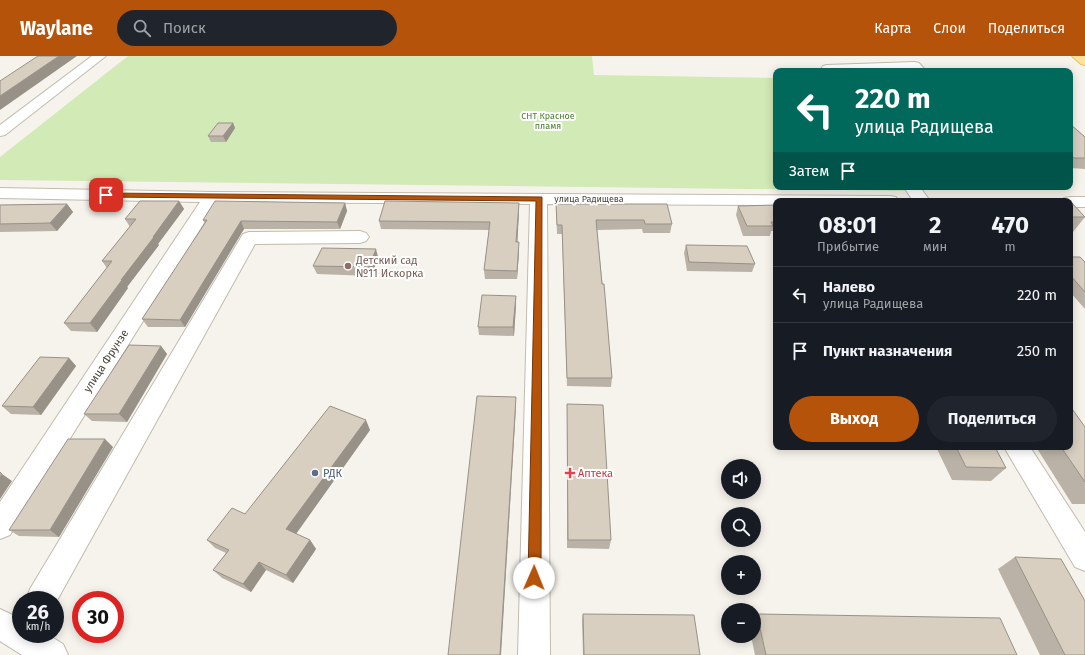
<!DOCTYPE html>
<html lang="ru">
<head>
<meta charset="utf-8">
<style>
	body { margin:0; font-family:"Fira Sans",sans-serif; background:#20242c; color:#f1f3f6; height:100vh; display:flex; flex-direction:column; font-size:15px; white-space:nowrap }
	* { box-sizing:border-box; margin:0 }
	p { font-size:13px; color:#9ea1a6 }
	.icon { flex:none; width:22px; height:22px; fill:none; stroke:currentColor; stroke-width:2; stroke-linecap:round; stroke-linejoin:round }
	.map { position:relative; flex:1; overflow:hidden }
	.details { position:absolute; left:773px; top:142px; width:300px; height:252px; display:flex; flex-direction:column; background:#171b24; border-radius:8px; box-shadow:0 2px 10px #0003 }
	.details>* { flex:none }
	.guide { position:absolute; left:773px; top:12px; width:300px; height:122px; border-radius:8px; box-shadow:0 2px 10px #0003; background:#00695c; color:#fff; overflow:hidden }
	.controls { position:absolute; left:721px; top:403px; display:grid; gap:8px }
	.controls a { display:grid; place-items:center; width:40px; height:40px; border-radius:50%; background:#171b24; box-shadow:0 2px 10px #0003; font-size:20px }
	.speed { position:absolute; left:12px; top:535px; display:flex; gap:8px; font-size:20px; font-weight:700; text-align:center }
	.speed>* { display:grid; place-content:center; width:52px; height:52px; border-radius:50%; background:#171b24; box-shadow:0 2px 10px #0003; line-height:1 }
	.speed small { font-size:10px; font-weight:400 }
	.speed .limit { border:6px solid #d22; background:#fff; color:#111 }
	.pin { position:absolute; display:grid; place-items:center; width:34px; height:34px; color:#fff; margin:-17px; border-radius:8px; box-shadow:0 2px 6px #0006 }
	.me { position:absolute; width:44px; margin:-22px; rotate:1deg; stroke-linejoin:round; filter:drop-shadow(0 0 3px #0008) }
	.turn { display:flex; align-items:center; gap:14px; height:84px; padding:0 16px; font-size:18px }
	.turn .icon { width:52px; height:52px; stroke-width:2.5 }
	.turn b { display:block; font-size:28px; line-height:34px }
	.then { display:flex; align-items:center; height:38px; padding:0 16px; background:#0003; gap:8px; font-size:15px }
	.eta { display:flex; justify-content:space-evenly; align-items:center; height:68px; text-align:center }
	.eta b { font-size:24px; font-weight:700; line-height:28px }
	.action { display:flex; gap:8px; margin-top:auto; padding:8px 16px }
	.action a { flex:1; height:46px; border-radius:24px; background:#b45309; color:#fff; font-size:16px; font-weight:700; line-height:46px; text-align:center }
	.action a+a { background:#20242c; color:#f1f3f6 }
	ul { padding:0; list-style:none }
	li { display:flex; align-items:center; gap:12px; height:56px; padding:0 16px; border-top:1px solid #363941 }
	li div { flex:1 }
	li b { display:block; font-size:15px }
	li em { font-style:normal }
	header { display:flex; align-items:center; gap:24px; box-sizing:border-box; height:56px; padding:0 20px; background:#b45309; color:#fff }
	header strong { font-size:19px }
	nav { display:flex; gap:22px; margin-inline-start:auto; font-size:14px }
	.search { width:280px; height:36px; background:#20242c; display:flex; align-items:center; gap:10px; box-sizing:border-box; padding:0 14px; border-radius:22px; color:#9ea1a6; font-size:15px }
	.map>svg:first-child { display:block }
	.green { fill:#d2eab5 }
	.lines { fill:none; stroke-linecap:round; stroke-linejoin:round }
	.minor-casing { stroke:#c2bbae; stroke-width:2 }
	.major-casing { stroke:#e6c16a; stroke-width:2 }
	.minor { fill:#fff; fill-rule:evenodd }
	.major { fill:#ffe39c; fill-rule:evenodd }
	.wall { fill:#bab2a6 }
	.shaded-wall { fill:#979187 }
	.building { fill:#d8cfc1; stroke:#979187 }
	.route { fill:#b45309; stroke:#753606 }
	.education-dot { fill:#8d6e63; stroke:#fff; stroke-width:1.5 }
	.service-dot { fill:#5c6f8a; stroke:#fff; stroke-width:1.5 }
	.health-dot { fill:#e0444e; stroke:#fff; stroke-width:1.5 }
	.labels { text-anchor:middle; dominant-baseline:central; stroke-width:4; stroke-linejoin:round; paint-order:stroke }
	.far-park-label { font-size:9px; fill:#4a7f2a; stroke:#fff }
	.far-street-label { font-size:9px; fill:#4b4439; stroke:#fff }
	.education-label { font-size:11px; fill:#785e54; stroke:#fff; text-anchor:start }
	.street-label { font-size:11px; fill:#4b4439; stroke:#fff }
	.service-label { font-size:11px; fill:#4e5e75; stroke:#fff; text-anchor:start }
	.health-label { font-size:11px; fill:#be3a42; stroke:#fff; text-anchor:start }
</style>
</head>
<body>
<header>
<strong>Waylane</strong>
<div class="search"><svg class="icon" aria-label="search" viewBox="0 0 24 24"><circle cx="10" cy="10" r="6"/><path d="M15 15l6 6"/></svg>Поиск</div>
<nav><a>Карта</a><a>Слои</a><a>Поделиться</a></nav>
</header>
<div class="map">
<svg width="1085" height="599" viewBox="0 0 1085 599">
	<rect width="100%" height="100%" fill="#f6f3ec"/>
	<path class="green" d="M128 0H592L594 19 776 22V131H918L920 135 0 124V101Z"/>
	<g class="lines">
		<defs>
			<g id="minor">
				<path d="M92 0H106L5 79 0 80V69Z"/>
				<path d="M915 6 919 7 926 15H822L821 13 823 10 827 9Z"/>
				<path d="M904 131H920L930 145H913Z"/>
				<path d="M0 132 212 136 890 140 896 141 898 145H776V149L547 148 550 599H518L530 148 217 146 10 479 0 483V446L200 146 0 142Z"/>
				<path d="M1070 141H1085V151H1070V145H1062L1064 142Z"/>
				<path d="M360 175 366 177 369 181 366 185 360 187 255 188 55 548V544H26L30 533 243 178 249 176Z"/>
				<path d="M1004 391H1030L1085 476V515L1075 511Z"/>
				<path d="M0 553 21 563V578H47L63 588 68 599H22L0 585Z"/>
			</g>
			<path id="major" d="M1072 0H1085V9L1081 8Z"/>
		</defs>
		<use href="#minor" class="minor-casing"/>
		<use href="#major" class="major-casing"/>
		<use href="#minor" class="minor"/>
		<use href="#major" class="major"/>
	</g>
	<g class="wall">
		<path d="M233 67 235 72 226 86H211L208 80Z"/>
		<path d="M1070 68 1085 81V113L1070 112Z"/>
		<path d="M179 145 184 153 158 188 159 189 127 231 128 232 97 276 71 275 64 267 107 212 102 205 130 171 125 163Z"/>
		<path d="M1070 145 1085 161 1073 176H1070Z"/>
		<path d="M345 147 347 155 340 173H244L185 271H148L142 263 205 168 203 164Z"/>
		<path d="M67 148 73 156 57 175 0 176V149Z"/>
		<path d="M556 148 672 168 670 177H643L642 173 597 174 612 322 611 331 567 330 562 178H557Z"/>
		<path d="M776 149V175H771L770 180H743L736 159 738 150Z"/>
		<path d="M519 155 517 186 519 195 517 223H485L484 214 489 174 381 173 379 165Z"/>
		<path d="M686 189 755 208 752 216 687 215 684 197Z"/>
		<path d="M378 201 372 220 317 218 313 210Z"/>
		<path d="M1070 201 1085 206V253L1070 236Z"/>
		<path d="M516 240V248L514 280 479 279 478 271Z"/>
		<path d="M161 290 167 298 127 366 92 365 84 358Z"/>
		<path d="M69 302 76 310 41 359 11 358 2 350Z"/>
		<path d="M567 348 611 484 609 493 567 492Z"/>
		<path d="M1085 371V448H1072L1036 391H1070Z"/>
		<path d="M370 374 296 478 310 484 316 493 293 527 266 514 251 536 222 522 213 514 226 497 215 492 207 484Z"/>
		<path d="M113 391 59 481 19 480 9 474Z"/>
		<path d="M936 391H995L1006 412 991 425 952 424Z"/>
		<path d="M1015 501 1085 599H1040L998 513Z"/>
		<path d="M583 558 700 599H583L582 564Z"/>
		<path d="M757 558 1017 599H755L751 580H754V561Z"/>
	</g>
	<g class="shaded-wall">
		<path d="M59 0H77L0 54V40Z"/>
		<path d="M233 67 235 72 226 86 223 80Z"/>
		<path d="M179 145 184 153 158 188 159 189 127 231 128 232 97 276 90 267 121 224Z"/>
		<path d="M345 147 347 155 340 173 337 166Z"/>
		<path d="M519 147V155L517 195 516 186Z"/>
		<path d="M67 148 73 156 57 175 50 167Z"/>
		<path d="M241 165 244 173 185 271 180 264Z"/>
		<path d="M519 186V195L517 223V215Z"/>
		<path d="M376 193 378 201 372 220 369 211Z"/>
		<path d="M516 240V248L514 280 513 271Z"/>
		<path d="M161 290 167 298 127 366 119 358Z"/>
		<path d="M69 302 76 310 41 359 33 351Z"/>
		<path d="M516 341V351L501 599H500Z"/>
		<path d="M366 364 370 374 293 482 286 473Z"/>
		<path d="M105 383 113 391 59 481 50 474Z"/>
		<path d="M2 418 12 425 0 443V421Z"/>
		<path d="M310 484 316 493 293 527 286 519Z"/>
		<path d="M259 506 266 514 251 536 243 528Z"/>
	</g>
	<g class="building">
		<path d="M38 0H59L0 40V25Z"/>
		<path d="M218 67H233L223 80H208Z"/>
		<path d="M1070 68 1085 81V102H1074L1070 98Z"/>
		<path d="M902 143 972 144V145H903Z"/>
		<path d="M1001 144 1060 145H1002Z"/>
		<path d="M140 145H179L153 181H154L121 224H122L90 267H64L112 205H102L136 163H125Z"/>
		<path d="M215 145 345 147 337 166 241 165 180 264 142 263 207 164H203Z"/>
		<path d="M385 145 519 147 516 186H519L517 215 484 214 490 166 379 165Z"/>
		<path d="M1070 145 1085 161H1070Z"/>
		<path d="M67 148 50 167 0 168V149Z"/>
		<path d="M556 148H667L672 168H645L644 164H596L602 228H604L612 322H567L562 169H557Z"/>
		<path d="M776 149V166H771L773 170H747L738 150Z"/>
		<path d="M686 189 747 190 755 208 689 206Z"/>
		<path d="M322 192 376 193 369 211 313 210Z"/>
		<path d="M1070 201H1080L1085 206V236L1070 219Z"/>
		<path d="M482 239 516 240 513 271H478Z"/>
		<path d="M129 289 161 290 119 358H84Z"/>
		<path d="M40 301 69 302 33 351 2 350Z"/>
		<path d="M477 340 516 341 500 599H448Z"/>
		<path d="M567 348 603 349 611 484H568Z"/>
		<path d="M330 350 366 364 286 473 310 484 286 519 259 506 243 528 213 514 229 494 207 484 232 452 245 458Z"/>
		<path d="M1070 350 1085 371V426L1061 391H1070Z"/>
		<path d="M68 383H105L50 474H9Z"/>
		<path d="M956 391H995L1006 412 966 411Z"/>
		<path d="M0 416 2 418 0 421Z"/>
		<path d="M1015 501 1061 503 1085 545V599H1065Z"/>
		<path d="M583 558 694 559 700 599H584Z"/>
		<path d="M757 558 1000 562 1017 599H766Z"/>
	</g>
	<path class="route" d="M103 137 542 141 541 522 539 526 534 528 530 526 528 522 536 145 106 141 102 139Z"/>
	<circle class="education-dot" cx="348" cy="210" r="4"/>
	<circle class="service-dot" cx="315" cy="417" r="4"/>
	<path class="health-dot" d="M568 411h4v4h4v4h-4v4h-4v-4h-4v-4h4z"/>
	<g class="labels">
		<g class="far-park-label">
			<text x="548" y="60">СНТ Красное<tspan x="548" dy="10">пламя</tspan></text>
		</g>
		<g class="far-street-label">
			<text x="589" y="143">улица Радищева</text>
		</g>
		<g class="education-label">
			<text x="356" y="204">Детский сад<tspan x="356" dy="13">№11 Искорка</tspan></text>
		</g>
		<g class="street-label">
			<text transform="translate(106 305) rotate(-57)">улица Фрунзе</text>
		</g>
		<g class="service-label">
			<text x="323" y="417">РДК</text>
		</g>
		<g class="health-label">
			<text x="578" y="417">Аптека</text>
		</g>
	</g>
</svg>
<div class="controls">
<a><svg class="icon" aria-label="sound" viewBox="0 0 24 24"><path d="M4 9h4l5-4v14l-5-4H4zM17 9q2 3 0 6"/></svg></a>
<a><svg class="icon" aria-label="search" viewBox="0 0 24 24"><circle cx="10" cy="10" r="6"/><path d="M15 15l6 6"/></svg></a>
<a>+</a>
<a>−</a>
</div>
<div class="speed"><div>26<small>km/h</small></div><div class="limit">30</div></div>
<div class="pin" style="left:106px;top:139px;background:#d93025"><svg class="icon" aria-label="arrive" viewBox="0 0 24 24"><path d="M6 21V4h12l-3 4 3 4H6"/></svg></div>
<svg class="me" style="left:534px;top:522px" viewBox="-20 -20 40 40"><circle r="19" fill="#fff"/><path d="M0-13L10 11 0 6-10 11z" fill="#b45309"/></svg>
<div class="guide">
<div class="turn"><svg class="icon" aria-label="left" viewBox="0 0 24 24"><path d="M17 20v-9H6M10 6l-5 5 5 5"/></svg><div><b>220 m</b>улица Радищева</div></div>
<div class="then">Затем<svg class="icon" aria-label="arrive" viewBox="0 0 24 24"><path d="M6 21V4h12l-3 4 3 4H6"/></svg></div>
</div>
<section class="details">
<div class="eta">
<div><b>08:01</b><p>Прибытие</p></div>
<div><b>2</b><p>мин</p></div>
<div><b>470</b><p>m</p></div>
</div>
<ul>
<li><svg class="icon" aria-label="left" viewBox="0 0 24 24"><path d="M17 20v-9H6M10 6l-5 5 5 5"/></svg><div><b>Налево</b><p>улица Радищева</p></div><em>220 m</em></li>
<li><svg class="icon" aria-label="arrive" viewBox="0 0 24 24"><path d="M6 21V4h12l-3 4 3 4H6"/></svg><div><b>Пункт назначения</b></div><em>250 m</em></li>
</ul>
<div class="action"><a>Выход</a><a>Поделиться</a></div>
</section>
</div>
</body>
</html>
